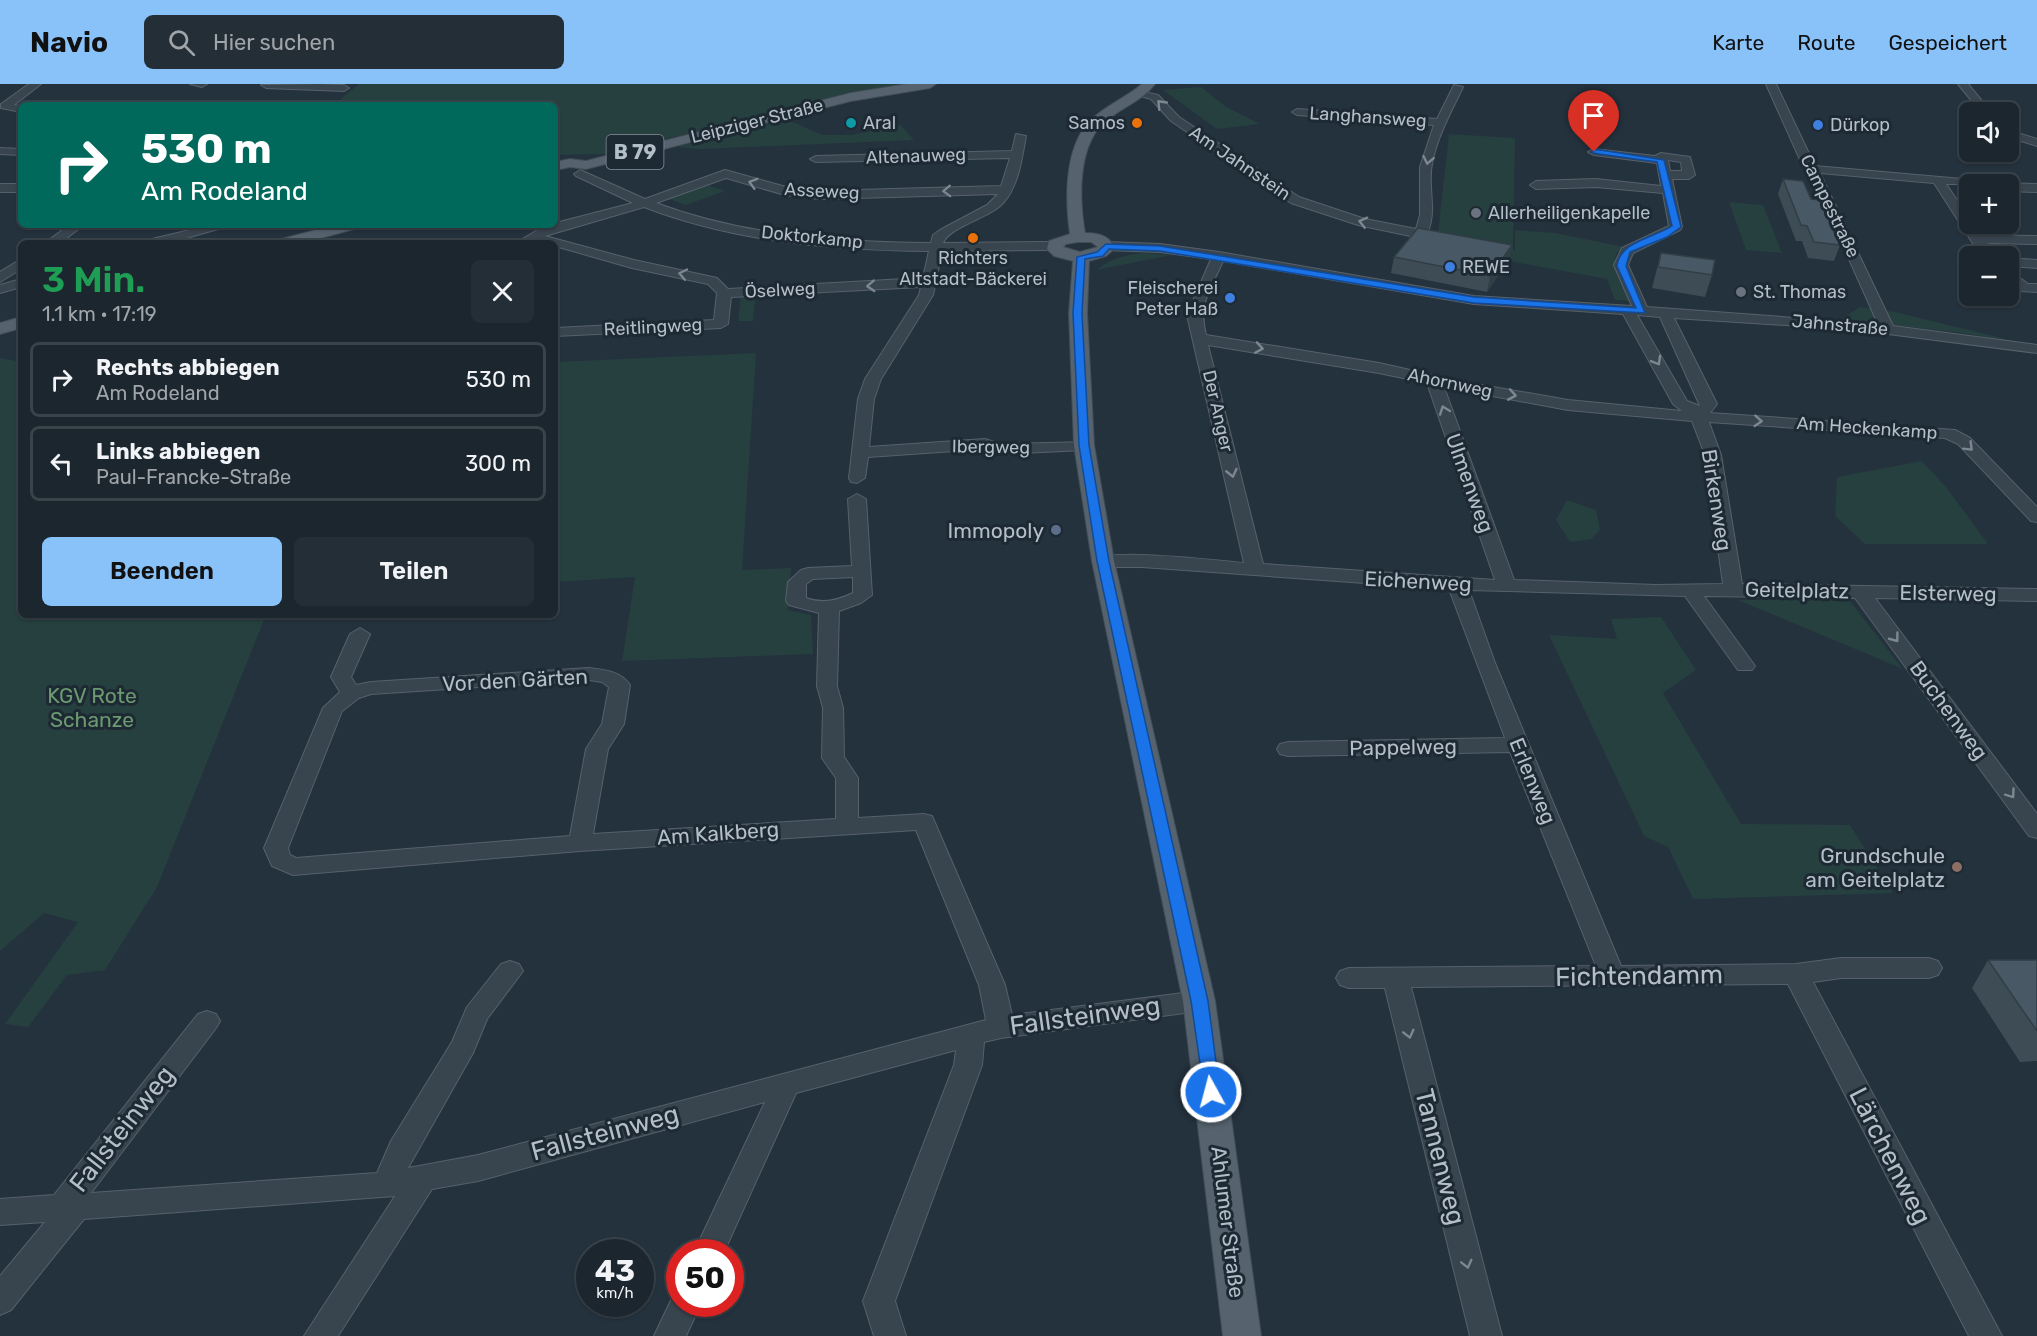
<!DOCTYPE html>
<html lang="de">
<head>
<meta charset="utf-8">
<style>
	body { margin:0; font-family:Rubik,sans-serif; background:#242e36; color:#f1f3f6; height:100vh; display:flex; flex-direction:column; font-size:22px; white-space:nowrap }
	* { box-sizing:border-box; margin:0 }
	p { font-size:20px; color:#a0a5aa }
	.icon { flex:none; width:33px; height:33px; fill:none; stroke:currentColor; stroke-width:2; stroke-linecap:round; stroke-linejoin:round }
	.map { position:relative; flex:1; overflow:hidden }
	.drawer { position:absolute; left:18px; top:156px; width:540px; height:378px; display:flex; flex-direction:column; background:#1b262e; border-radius:9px; box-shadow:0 2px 4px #0004,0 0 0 2px #39434a }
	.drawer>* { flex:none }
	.hud { position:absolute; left:18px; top:18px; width:540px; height:126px; border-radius:9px; box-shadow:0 2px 4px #0004,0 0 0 2px #39434a; background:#00695c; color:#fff; overflow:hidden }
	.buttons { position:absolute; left:1959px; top:18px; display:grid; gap:12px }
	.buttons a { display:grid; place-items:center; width:60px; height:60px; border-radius:9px; background:#1b262e; box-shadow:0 2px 4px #0004,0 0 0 2px #39434a; font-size:30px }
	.speed { position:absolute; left:576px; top:1155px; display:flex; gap:12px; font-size:30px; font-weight:700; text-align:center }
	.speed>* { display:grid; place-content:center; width:78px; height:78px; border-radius:50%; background:#1b262e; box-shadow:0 2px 4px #0004,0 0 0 2px #39434a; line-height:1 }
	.speed small { font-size:15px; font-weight:400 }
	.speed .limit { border:9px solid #d22; background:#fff; color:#111 }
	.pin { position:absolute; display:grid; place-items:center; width:51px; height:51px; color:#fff; margin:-62px -26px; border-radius:50% 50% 50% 0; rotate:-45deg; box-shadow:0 0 6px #0007 }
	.pin .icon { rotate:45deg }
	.me { position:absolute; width:66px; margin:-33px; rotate:353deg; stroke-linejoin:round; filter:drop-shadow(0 0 4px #0008) }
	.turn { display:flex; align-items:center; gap:21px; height:126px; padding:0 24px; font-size:27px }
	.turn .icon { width:78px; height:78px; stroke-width:2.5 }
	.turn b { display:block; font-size:42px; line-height:51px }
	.round { display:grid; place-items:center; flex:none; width:63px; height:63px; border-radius:9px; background:#242e36 }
	.head { display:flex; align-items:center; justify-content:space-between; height:102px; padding:0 24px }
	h1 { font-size:36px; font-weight:600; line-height:45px; color:#1e9e55 }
	.action { display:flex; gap:12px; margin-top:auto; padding:12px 24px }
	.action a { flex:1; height:69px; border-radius:9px; background:#89c1f9; color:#111; font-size:24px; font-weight:600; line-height:69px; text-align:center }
	.action a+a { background:#242e36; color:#f1f3f6 }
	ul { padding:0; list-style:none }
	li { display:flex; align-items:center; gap:18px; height:75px; margin:0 12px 9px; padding:0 12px; border:3px solid #39434a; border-radius:9px }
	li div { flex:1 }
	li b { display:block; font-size:22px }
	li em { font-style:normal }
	header { display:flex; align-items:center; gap:36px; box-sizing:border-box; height:84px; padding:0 30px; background:#89c1f9; color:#111 }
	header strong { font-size:28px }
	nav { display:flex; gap:33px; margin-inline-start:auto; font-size:21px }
	.search { width:420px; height:54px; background:#242e36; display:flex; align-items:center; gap:15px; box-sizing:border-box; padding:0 21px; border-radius:9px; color:#a0a5aa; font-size:22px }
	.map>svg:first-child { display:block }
	.green { fill:#263f3f }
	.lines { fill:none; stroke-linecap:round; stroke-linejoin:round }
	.minor-casing { stroke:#56616c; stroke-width:2 }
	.major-casing { stroke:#414d57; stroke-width:2 }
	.minor { fill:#38444e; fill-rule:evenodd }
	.major { fill:#56636e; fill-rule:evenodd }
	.wall { fill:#3e4c56 }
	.shaded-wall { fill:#323e46 }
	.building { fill:#485864; stroke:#323e46; stroke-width:1.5 }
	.oneway { stroke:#7c8792 }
	.route { fill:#1a73e8; stroke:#114b97; stroke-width:1.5 }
	.culture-dot { fill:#0f9aa8; stroke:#1d2933; stroke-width:2 }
	.food-dot { fill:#e8710a; stroke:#1d2933; stroke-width:2 }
	.shop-dot { fill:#3f7fe0; stroke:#1d2933; stroke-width:2 }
	.worship-dot { fill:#6b7280; stroke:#1d2933; stroke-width:2 }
	.service-dot { fill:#5c6f8a; stroke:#1d2933; stroke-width:2 }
	.education-dot { fill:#8d6e63; stroke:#1d2933; stroke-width:2 }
	.labels { text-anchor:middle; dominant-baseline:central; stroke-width:6; stroke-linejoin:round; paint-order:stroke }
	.far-street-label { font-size:18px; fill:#b4bec9; stroke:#1d2933 }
	.far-poi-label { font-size:18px; fill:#b4bec9; stroke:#1d2933; text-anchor:start }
	.shield { fill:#1d2933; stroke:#87919c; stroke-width:1.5 }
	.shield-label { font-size:20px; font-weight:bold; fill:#b4bec9 }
	.street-label { font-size:21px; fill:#b4bec9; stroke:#1d2933 }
	.poi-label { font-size:21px; fill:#b4bec9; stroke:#1d2933; text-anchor:end }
	.park-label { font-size:21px; fill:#6b9a70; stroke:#1d2933 }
	.near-street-label { font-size:26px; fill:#b4bec9; stroke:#1d2933 }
</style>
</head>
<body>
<header>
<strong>Navio</strong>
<div class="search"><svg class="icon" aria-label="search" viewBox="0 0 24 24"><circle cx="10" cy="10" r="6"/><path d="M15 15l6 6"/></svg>Hier suchen</div>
<nav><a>Karte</a><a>Route</a><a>Gespeichert</a></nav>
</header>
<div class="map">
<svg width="2037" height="1252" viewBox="0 0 2037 1252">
	<rect width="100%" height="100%" fill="#24323e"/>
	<g class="green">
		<path d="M359 0H904L852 8 606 70 555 71V21H340L342 14Z"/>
		<path d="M1201 3 1225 22 1260 40 1217 45 1163 6Z"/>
		<path d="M785 35 823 51H851L901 41 914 56 702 65 677 63Z"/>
		<path d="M1449 50 1515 54 1513 166H1515V146L1555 149 1624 163 1616 169 1615 182 1633 217 1615 216 1607 195 1416 160 1438 149Z"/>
		<path d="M701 99 725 107 686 121 663 113Z"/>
		<path d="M1729 118 1763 121 1782 169 1746 166Z"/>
		<path d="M1144 169 1172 171 1096 186C1112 174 1125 171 1144 169Z"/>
		<path d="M741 209H756L753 237H738Z"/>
		<path d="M1860 223 1895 228 2026 260 1961 249 1841 235Z"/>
		<path d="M756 269 742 486 791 484 788 526 811 531 813 570 622 577 635 493 555 498V278Z"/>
		<path d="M0 274 21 278V531H266L157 803 105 886 67 891 28 943 5 940 78 838 44 829 0 867Z"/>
		<path d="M1922 377 1946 403 1988 460H1865L1835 432 1837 393Z"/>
		<path d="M1567 416 1596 426 1600 446 1591 455 1570 458 1556 436Z"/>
		<path d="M1738 516H1849L1903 585Z"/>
		<path d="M1661 533 1696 586 1663 609 1741 740 1850 741 1893 809 1693 815 1668 763 1644 752 1549 551 1617 555 1611 535Z"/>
	</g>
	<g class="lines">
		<defs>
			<g id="minor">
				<path d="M29 0H41L14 21 21 22V28L1 24V20Z"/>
				<path d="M190 0H207L202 3Z"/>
				<path d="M320 0 344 1 349 4 344 7 266 4 261 1Z"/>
				<path d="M1766 0H1776L1815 82 1985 97 1987 100H1946L1970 135V140H1973L1981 151 2037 152V160L1988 159 2000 172H1986L1972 158 1934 99 1820 89 1893 242 2037 261V269L1849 245 1674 234 1717 320 1710 329 1955 346 1970 354 2037 423V438L2031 437 1958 360 1945 354 1709 338 1721 371 1742 500 2037 505V517L1875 514 2037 730V754L2029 752 1855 514 1704 512 1755 582 1752 586H1738L1685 512 1469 506 1495 579 1621 882 1796 880 1841 874H1929L1938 877 1942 884 1938 891 1929 894H1841L1813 898 2002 1252H1969L1788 900 1411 903 1502 1252H1470L1385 904H1349L1340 901 1336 894 1340 887 1349 884 1596 882 1510 668 1288 672 1280 670 1277 665 1280 660 1288 658 1505 654 1449 505 1142 483H1103L1094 477C1103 463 1222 477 1244 479L1187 231 1211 175 1160 168 1106 166 1100 162 1106 158 1160 160 1219 168 1474 212 1632 222 1614 181 1622 164 1669 142 1663 109 1596 103 1536 105 1530 101 1536 97 1596 95 1661 102 1657 79 1594 71 1588 68 1594 65 1655 72 1661 69 1690 73 1695 91 1689 95H1672L1682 143 1680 146 1633 169 1628 181 1647 223 1878 240 1815 99 1802 80ZM1668 76 1681 78 1682 87H1670ZM1223 177 1474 220 1623 230 1673 320 1682 327 1568 316 1459 297 1379 279 1206 251C1198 218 1210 207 1223 177ZM1637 231 1660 233 1700 322 1687 317ZM1208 261 1379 289 1427 299 1495 496 1263 480ZM1444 303 1568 326 1692 337 1705 371 1723 500 1656 501 1514 496Z"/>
				<path d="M1958 0H1968L1991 28H1981Z"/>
				<path d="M1454 1 1463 3C1451 28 1437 53 1432 80 1427 105 1439 130 1425 153L1420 154 1358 141 1291 119 1171 37 1151 15 1134 10 1139 7 1158 11 1179 33 1299 113 1365 135 1416 145 1420 131V83L1434 41 1297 31 1292 28 1297 25 1437 35Z"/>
				<path d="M2008 46 2037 55V62L2008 53Z"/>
				<path d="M1016 50 1026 52C1022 73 1019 101 1004 118 991 134 950 142 943 159L1054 158 1060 162 1054 166 942 167 933 211 881 295 874 315 869 363 985 355 1001 360 1090 358 1092 361 1084 366 999 370 983 365 868 373 865 394 857 399 851 398 849 394 858 315 865 295 919 211 921 203 731 213 728 240 721 244 555 252V244L714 236 717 209 708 200 632 184 555 162V159L536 157 516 159 544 142 633 119 576 92 574 90 580 86 645 115 725 86 786 103 820 107 1001 102 1010 74 816 78 810 75 816 72 1012 67ZM726 94 785 111 820 115 998 110 987 121 940 146 933 151 931 159C838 158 744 152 656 119ZM644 123C735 158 832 166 929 167L923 194 728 205 717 194 634 176 545 152Z"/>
				<path d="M0 64 21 65V71L0 70Z"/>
				<path d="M2008 99 2037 100V108L2008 107V100H2004Z"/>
				<rect x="0" y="100" width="21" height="8"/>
				<path d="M69 141H84L60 159H45Z"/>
				<path d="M211 141H232L169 159H147L148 156Z"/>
				<path d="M2008 174 2037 176V184L2008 182Z"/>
				<path d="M21 175V185L0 198V188Z"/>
				<path d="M2008 185 2028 200H2037V208L2020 207 2008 197Z"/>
				<path d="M21 195V203L0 209V201Z"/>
				<path d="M857 410 866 415 872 511 861 519 839 527 837 602 843 624 844 673 858 694V734L924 730 932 732 1005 901 1012 931 1199 907 1208 910 1212 917 1208 924 1199 927 1001 954 984 958 982 981 895 1217 906 1252H874L863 1217 954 981 956 966 796 1009 724 1168H694L765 1018 478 1097 432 1105 338 1252H304L395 1112 84 1135 11 1226 0 1231V1192L45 1138 0 1141V1115L54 1111 198 930 207 927 216 930 220 937 216 944 91 1109 377 1089 391 1057 452 958 467 923 501 880 510 877 519 880 523 887 487 935 473 969 408 1084 478 1071 986 936 979 901 916 746 580 767 293 791 272 782 264 764 323 624 340 608 331 593 350 550 360 544 370 550 351 593 356 601 371 598 589 584C604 586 621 587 630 601L624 640 608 665 593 750 836 735V694L822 674 823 624 817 602 819 529 789 521 786 517 788 498 801 486 808 484 852 482 848 415ZM853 493V509C837 517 822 520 806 514V500L813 495ZM589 596 602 598 609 603 602 640 586 665 570 752 296 774 290 771 288 764 342 627 359 614 371 610Z"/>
				<path d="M680 1207V1220H701L686 1252H654L674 1210Z"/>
			</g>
			<g id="major">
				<path d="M907 0H936L930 4 851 17 586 85 570 83 555 86V78L570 75 586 77 851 9Z"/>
				<path d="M1142 0H1155C1143 16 1123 23 1107 36 1077 59 1079 115 1085 149 1097 149 1111 151 1114 165L1106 172 1089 177 1087 229 1094 361 1114 477 1215 917 1261 1252H1223L1183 917 1092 477 1074 361 1069 229 1073 177 1054 172 1047 165 1049 157 1070 150C1065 115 1064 61 1092 35 1107 21 1127 13 1142 0ZM1078 158H1091L1098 163 1080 168 1063 163 1066 160Z"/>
				<path d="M335 141H361L358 144 302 159H276L278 156Z"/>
				<path d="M21 233V244L0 250V239Z"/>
			</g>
		</defs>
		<use href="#minor" class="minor-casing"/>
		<use href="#major" class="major-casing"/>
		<use href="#minor" class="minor"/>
		<use href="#major" class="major"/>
	</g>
	<g class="wall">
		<path d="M1783 95 1811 115 1840 161 1834 177 1808 174 1802 157H1796L1778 110Z"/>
		<path d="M1512 161 1508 177 1487 208 1391 189 1394 173Z"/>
		<path d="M1661 169 1712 191 1705 213 1652 204Z"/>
		<path d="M1988 876H2037V977L2020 978 1972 904Z"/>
	</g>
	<path class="shaded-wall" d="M1512 161 1508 177 1487 208 1490 192Z"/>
	<g class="building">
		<path d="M1783 95 1803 97 1811 115 1820 116 1840 161 1814 158 1807 142 1801 141Z"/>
		<path d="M1418 144 1512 161 1490 192 1394 173Z"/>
		<path d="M1661 169 1715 176 1712 191 1658 183Z"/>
		<path d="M1988 876H2037V947Z"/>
	</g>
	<defs><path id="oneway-chevron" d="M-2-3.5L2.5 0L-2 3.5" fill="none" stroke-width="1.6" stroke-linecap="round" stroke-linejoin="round" transform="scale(1.5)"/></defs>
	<g class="oneway">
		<use href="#oneway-chevron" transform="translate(1161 20) rotate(-134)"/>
		<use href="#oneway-chevron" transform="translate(1428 76) rotate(101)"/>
		<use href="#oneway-chevron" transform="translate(753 99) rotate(-164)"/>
		<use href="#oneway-chevron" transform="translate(947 107) rotate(178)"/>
		<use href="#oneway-chevron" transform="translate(1363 138) rotate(-166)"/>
		<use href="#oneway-chevron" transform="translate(683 190) rotate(-168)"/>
		<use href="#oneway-chevron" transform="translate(871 202) rotate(177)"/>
		<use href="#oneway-chevron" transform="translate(1259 264) rotate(9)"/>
		<use href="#oneway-chevron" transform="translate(1657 277) rotate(60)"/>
		<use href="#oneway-chevron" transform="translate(1512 311) rotate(10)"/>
		<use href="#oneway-chevron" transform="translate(1444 326) rotate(-110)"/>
		<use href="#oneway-chevron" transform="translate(1758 337) rotate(4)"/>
		<use href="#oneway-chevron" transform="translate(1969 363) rotate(45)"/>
		<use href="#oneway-chevron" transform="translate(1232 389) rotate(77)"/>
		<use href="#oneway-chevron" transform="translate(1895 554) rotate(53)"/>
		<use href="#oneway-chevron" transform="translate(2011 710) rotate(54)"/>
		<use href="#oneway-chevron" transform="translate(1409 950) rotate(76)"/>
		<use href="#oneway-chevron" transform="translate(1467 1180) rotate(76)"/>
	</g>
	<path class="route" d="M1594 65 1664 76 1681 143 1667 153 1630 168 1626 182 1645 229 1474 219 1160 167 1109 165 1103 172 1085 175 1082 229 1089 361 1109 477 1208 917 1220 1008 1217 1014 1211 1016 1205 1014 1191 917 1097 477 1079 361 1073 229 1077 173 1097 168 1106 160 1160 162 1474 213 1636 224 1617 182C1620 157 1654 154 1672 142L1657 78 1592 69Z"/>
	<circle class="culture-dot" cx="851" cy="39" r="6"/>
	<g class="food-dot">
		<circle cx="1137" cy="39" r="6"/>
		<circle cx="973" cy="154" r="6"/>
	</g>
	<g class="shop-dot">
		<circle cx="1818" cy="41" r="6"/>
		<circle cx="1450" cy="183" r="6"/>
		<circle cx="1230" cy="214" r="6"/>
	</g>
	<g class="worship-dot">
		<circle cx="1476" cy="129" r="6"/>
		<circle cx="1741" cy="208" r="6"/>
	</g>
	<circle class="service-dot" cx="1056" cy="446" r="6"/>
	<circle class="education-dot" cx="1957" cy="783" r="6"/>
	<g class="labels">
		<g class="far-street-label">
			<text transform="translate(1368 33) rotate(4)">Langhansweg</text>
			<text transform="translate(757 37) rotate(-14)">Leipziger Straße</text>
			<text transform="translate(916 72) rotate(-2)">Altenauweg</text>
			<text transform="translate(1240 79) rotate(34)">Am Jahnstein</text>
			<text transform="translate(822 107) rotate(3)">Asseweg</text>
			<text transform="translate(1830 122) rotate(64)">Campestraße</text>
			<text transform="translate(812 153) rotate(6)">Doktorkamp</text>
			<text transform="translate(780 206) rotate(-3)">Öselweg</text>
			<text transform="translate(1840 241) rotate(5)">Jahnstraße</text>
			<text transform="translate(653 243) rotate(-3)">Reitlingweg</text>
			<text transform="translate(1450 299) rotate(12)">Ahornweg</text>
			<text transform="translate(1218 327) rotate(77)">Der Anger</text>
			<text transform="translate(1867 344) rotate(4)">Am Heckenkamp</text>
			<text transform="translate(991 363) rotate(1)">Ibergweg</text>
		</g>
		<g class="far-poi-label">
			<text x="863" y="39">Aral</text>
			<text x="1125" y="39" text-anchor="end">Samos</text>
			<text x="1830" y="41">Dürkop</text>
			<text x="1488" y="129">Allerheiligenkapelle</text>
			<text x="973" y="174" text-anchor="middle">Richters<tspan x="973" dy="21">Altstadt-Bäckerei</tspan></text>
			<text x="1462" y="183">REWE</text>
			<text x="1218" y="204" text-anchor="end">Fleischerei<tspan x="1218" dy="21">Peter Haß</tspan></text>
			<text x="1753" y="208">St. Thomas</text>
		</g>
		<rect class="shield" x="606.5" y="51" width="57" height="34" rx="4.5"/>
		<g class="shield-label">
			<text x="635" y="68">B 79</text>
		</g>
		<g class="street-label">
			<text transform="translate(1470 399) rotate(70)">Ulmenweg</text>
			<text transform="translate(1717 416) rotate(81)">Birkenweg</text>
			<text transform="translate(1418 497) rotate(3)">Eichenweg</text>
			<text transform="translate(1797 506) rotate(1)">Geitelplatz</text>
			<text transform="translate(1948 509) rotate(1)">Elsterweg</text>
			<text transform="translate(515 596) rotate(-3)">Vor den Gärten</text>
			<text transform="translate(1949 626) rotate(54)">Buchenweg</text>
			<text transform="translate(1403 663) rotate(-1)">Pappelweg</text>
			<text transform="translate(1533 697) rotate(68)">Erlenweg</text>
			<text transform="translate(718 749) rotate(-4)">Am Kalkberg</text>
			<text transform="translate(1228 1138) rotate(83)">Ahlumer Straße</text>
		</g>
		<g class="poi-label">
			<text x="1044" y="446">Immopoly</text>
			<text x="1945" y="771">Grundschule<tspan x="1945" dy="24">am Geitelplatz</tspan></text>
		</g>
		<g class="park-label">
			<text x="92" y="611">KGV Rote<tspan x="92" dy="24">Schanze</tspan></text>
		</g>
		<g class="near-street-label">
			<text transform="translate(1639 892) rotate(-1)">Fichtendamm</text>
			<text transform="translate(1085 932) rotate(-8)">Fallsteinweg</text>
			<text transform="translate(122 1045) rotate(-52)">Fallsteinweg</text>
			<text transform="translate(605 1049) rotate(-15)">Fallsteinweg</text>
			<text transform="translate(1890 1072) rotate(63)">Lärchenweg</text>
			<text transform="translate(1440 1073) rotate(76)">Tannenweg</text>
		</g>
	</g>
</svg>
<div class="buttons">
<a><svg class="icon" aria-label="sound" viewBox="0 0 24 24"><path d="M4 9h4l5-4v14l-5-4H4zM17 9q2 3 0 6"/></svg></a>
<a>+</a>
<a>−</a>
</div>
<div class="speed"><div>43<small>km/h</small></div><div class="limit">50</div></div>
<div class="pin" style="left:1594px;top:68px;background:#d93025"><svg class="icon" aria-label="arrive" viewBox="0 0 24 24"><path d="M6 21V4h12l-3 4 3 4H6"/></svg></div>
<svg class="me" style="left:1211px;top:1008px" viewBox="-20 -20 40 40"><circle r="17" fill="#1a73e8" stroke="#fff" stroke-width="3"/><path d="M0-11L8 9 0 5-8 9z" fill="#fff"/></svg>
<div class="hud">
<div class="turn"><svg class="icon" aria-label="right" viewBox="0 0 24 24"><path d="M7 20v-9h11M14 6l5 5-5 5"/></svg><div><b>530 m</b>Am Rodeland</div></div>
</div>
<section class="drawer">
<div class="head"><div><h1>3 Min.</h1><p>1.1 km · 17:19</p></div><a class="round"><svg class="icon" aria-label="close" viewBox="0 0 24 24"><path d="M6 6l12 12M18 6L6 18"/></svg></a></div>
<ul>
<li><svg class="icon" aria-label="right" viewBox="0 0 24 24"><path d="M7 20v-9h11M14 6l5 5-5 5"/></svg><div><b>Rechts abbiegen</b><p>Am Rodeland</p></div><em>530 m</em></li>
<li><svg class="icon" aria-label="left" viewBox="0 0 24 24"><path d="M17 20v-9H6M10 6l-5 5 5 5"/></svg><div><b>Links abbiegen</b><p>Paul-Francke-Straße</p></div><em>300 m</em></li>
</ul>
<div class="action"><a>Beenden</a><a>Teilen</a></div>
</section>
</div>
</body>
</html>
